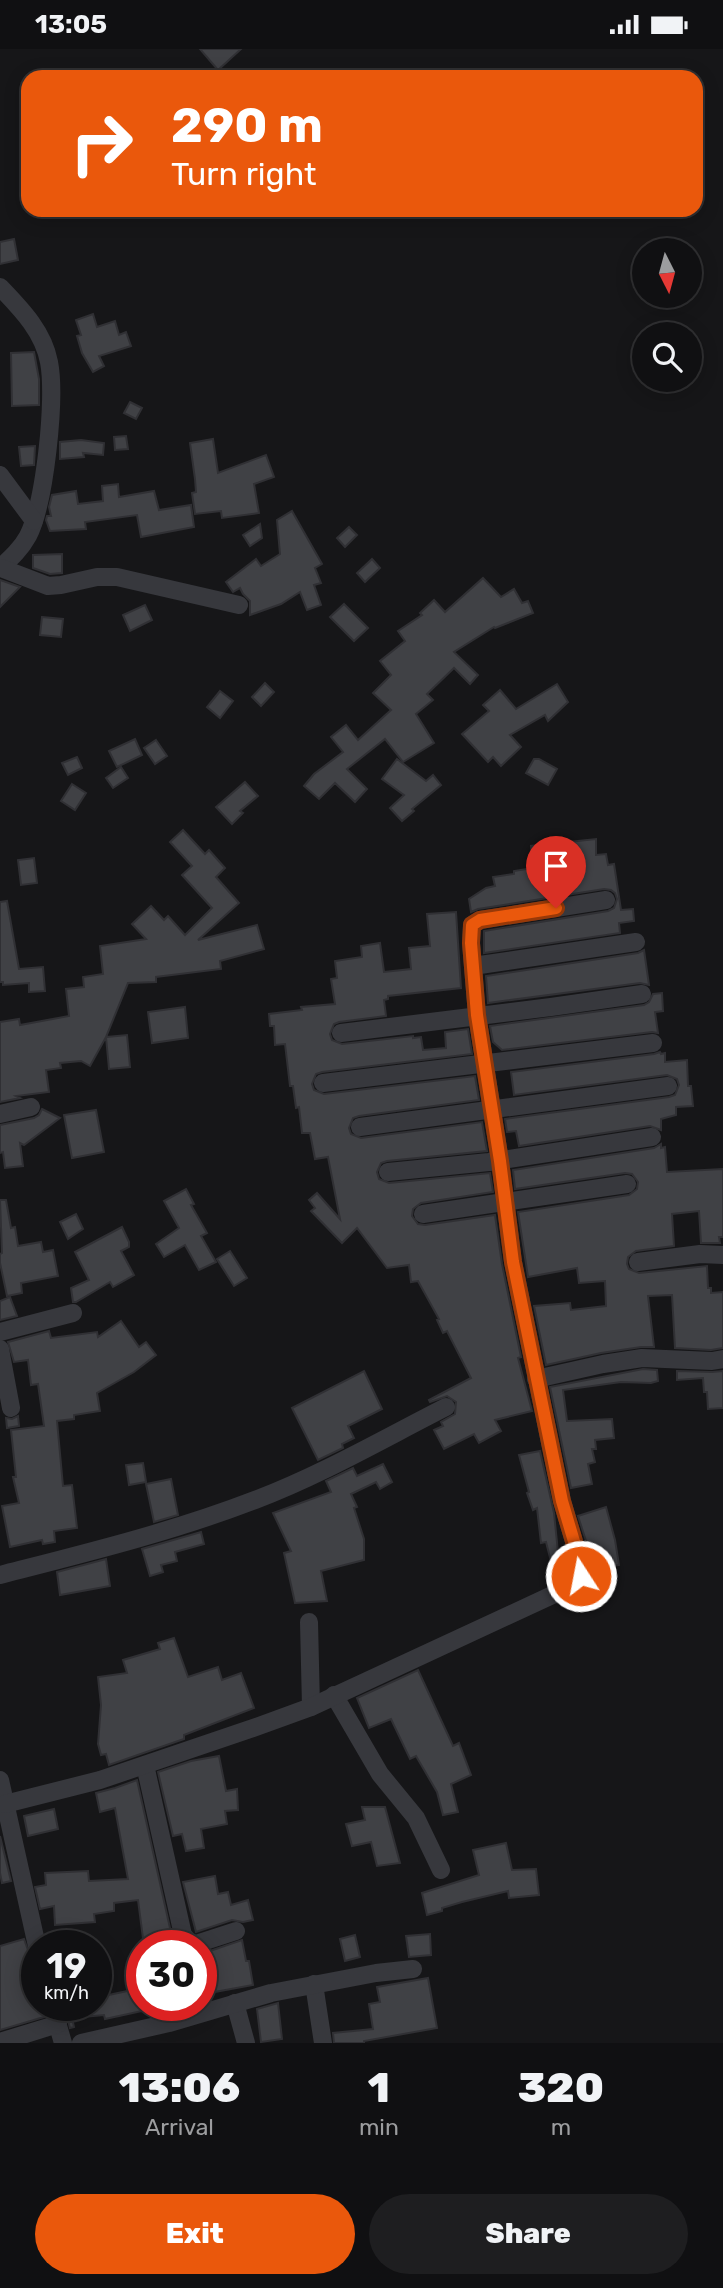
<!DOCTYPE html>
<html lang="en">
<head>
<meta charset="utf-8">
<style>
	body { margin:0; font-family:Rubik,sans-serif; background:#1e1e20; color:#f1f3f6; height:100vh; display:flex; flex-direction:column; font-size:26px; white-space:nowrap }
	* { box-sizing:border-box; margin:0 }
	p { font-size:23px; color:#9c9d9f }
	.icon { flex:none; width:38px; height:38px; fill:none; stroke:currentColor; stroke-width:2; stroke-linecap:round; stroke-linejoin:round }
	.map { position:relative; height:1994px; overflow:hidden }
	.side { display:flex; flex-direction:column; background:#101012; flex:1 }
	.side>* { flex:none }
	.hud { position:absolute; left:21px; top:21px; width:682px; height:147px; border-radius:21px; box-shadow:0 4px 18px #0003,0 0 0 2px #303032; background:#ea580c; color:#fff; overflow:hidden }
	.needle { width:46px; rotate:174deg }
	.controls { position:absolute; left:632px; top:189px; display:grid; gap:14px }
	.controls a { display:grid; place-items:center; width:70px; height:70px; border-radius:50%; background:#101012; box-shadow:0 4px 18px #0003,0 0 0 2px #303032; font-size:35px }
	.speed { position:absolute; left:21px; top:1881px; display:flex; gap:14px; font-size:35px; font-weight:700; text-align:center }
	.speed>* { display:grid; place-content:center; width:91px; height:91px; border-radius:50%; background:#101012; box-shadow:0 4px 18px #0003,0 0 0 2px #303032; line-height:1 }
	.speed small { font-size:18px; font-weight:400 }
	.speed .limit { border:10px solid #d22; background:#fff; color:#111 }
	.pin { position:absolute; display:grid; place-items:center; width:60px; height:60px; color:#fff; margin:-72px -30px; border-radius:50% 50% 50% 0; rotate:-45deg; box-shadow:0 0 7px #0007 }
	.pin .icon { rotate:45deg }
	.me { position:absolute; width:77px; margin:-38px; rotate:349deg; stroke-linejoin:round; filter:drop-shadow(0 0 5px #0008) }
	.turn { display:flex; align-items:center; gap:24px; height:147px; padding:0 35px; font-size:32px }
	.turn .icon { width:91px; height:91px; stroke-width:2.5 }
	.turn b { display:block; font-size:49px; line-height:60px }
	.eta { display:flex; justify-content:space-evenly; align-items:center; height:119px; text-align:center }
	.eta b { font-size:42px; font-weight:800; line-height:49px }
	.primary-button { display:flex; gap:14px; margin-top:auto; padding:14px 35px }
	.primary-button a { flex:1; height:80px; border-radius:42px; background:#ea580c; color:#fff; font-size:28px; font-weight:800; line-height:80px; text-align:center }
	.primary-button a+a { background:#1e1e20; color:#f1f3f6 }
	.status { display:flex; justify-content:space-between; align-items:center; height:49px; padding:0 35px; background:#101012; direction:ltr }
	.status svg { height:19px; fill:currentColor }
	.map>svg:first-child { display:block }
	.building { fill:#404145; stroke:#303034; stroke-width:2 }
	.lines { fill:none; stroke-linecap:round; stroke-linejoin:round }
	.minor { stroke:#37383d; stroke-width:18 }
	.route-casing { stroke:#983908; stroke-width:18 }
	.route { stroke:#ea580c; stroke-width:12 }
</style>
</head>
<body>
<div class="status"><b>13:05</b><svg viewBox="0 0 49 12"><path d="M0 12V9h3v3zM5 12V6h3v6zM10 12V3h3v9zM15 12V0h3v12zM26 1h20v11H26zM47 4h2v5h-2z"/></svg></div>
<div class="map">
<svg width="723" height="1994" viewBox="0 0 723 1994">
	<rect width="100%" height="100%" fill="#161618"/>
	<g class="building">
		<path d="M200 0H241L218 21Z"/>
		<path d="M14 190 18 211 0 215V193Z"/>
		<path d="M93 265 97 278 115 272 119 286 126 283 131 297 99 307 104 317 93 323 82 304 77 287 81 286 76 271Z"/>
		<path d="M34 303 39 330V356L12 357 11 304Z"/>
		<path d="M130 353 142 359 136 370 124 364Z"/>
		<path d="M126 387 128 400 115 401 114 388Z"/>
		<path d="M213 390 218 424 266 406 274 428 254 435 259 464 222 469 221 462 195 465 192 444 196 443 195 430 190 394Z"/>
		<path d="M81 391 104 394 103 406 83 404 84 408 60 410V393Z"/>
		<path d="M35 397 34 416 21 417 19 398Z"/>
		<path d="M118 435 119 448 154 442 159 461 191 456 194 478 141 488 137 466 85 473 86 480 50 482 46 471 47 467H51L49 458 52 446 76 442 78 455 103 452 102 437Z"/>
		<path d="M292 462 322 515 315 519 321 534 314 536 321 556 307 561 300 543 281 555 250 566V552L243 545 240 539 233 543 226 533 256 510 261 517 280 505 277 471Z"/>
		<path d="M260 475 262 489 250 497 243 486Z"/>
		<path d="M349 478 357 486 345 498 337 489Z"/>
		<path d="M62 505V524L50 525 33 519V506Z"/>
		<path d="M372 510 380 519 365 533 357 524Z"/>
		<path d="M483 529 501 548 514 540 522 554 528 552 533 564 495 579 494 578 454 603 478 626 470 635 454 619 427 645 433 651 416 665 434 694 403 713 385 690 347 720 367 740 355 753 335 734 319 750 304 737 314 725 343 703 331 688 346 676 358 691 391 661 373 644 391 626 380 612 405 592 398 582 422 566 420 564 434 551 445 563Z"/>
		<path d="M0 531 20 538 0 558Z"/>
		<path d="M344 555 368 579 354 592 330 568Z"/>
		<path d="M145 556 152 571 130 582 123 566Z"/>
		<path d="M42 568 63 570 61 588 40 586Z"/>
		<path d="M265 634 274 643 261 657 252 648Z"/>
		<path d="M557 635 568 653 548 672 545 666 510 686 521 698 501 717 493 708 488 713 462 685 489 662 483 656 500 641 516 660Z"/>
		<path d="M220 642 233 652 220 669 207 658Z"/>
		<path d="M135 690 142 706 117 718 109 702Z"/>
		<path d="M156 691 167 707 155 715 144 699Z"/>
		<path d="M77 708 82 719 68 726 62 714Z"/>
		<path d="M397 710 426 732 433 726 441 736 412 760 414 762 402 772 390 759 404 746 382 730Z"/>
		<path d="M534 710H539L557 720 548 736 526 724Z"/>
		<path d="M121 718 128 729 113 739 106 729Z"/>
		<path d="M245 733 258 747 240 762 243 764 232 775 216 758Z"/>
		<path d="M72 735 86 744 75 761 61 752Z"/>
		<path d="M183 781 205 805 209 801 225 819 216 828 239 854 198 891 257 876 264 900 220 912 221 920 156 928V933L128 934 106 988 127 986 130 1018 109 1020 106 988 90 1017 81 1012 60 1014 61 1019 46 1021 49 1043 16 1047 20 1049 0 1053V973L19 970 20 976 69 967 66 940 84 938 83 928 103 925 100 897 146 890 132 875 151 857 164 871 168 867 185 886 212 859 182 826 192 817 170 793Z"/>
		<path d="M596 790V806L606 805 608 816 614 815 621 861 633 860 634 872 619 874 620 884 484 904V882L608 862 614 859 617 850 615 844 611 841 604 840 478 860 471 863 469 850 486 839 495 837 493 828 514 825V822L533 819 531 797Z"/>
		<path d="M34 809 37 834 21 836 18 811Z"/>
		<path d="M7 852 19 920 43 918 45 942 29 943V934L3 936V933H0V853Z"/>
		<path d="M456 863 461 939 388 947V950L384 951 386 967 339 973 334 975 330 985 332 991 342 995 413 987V989L421 988 423 1001 446 999 445 983 468 980 472 1005 322 1023 316 1025 312 1035 314 1041 324 1045 475 1027 479 1051 359 1067 353 1069 349 1079 351 1085 361 1089 482 1073 487 1102 387 1112 381 1114 377 1123 379 1130 389 1134 490 1124 493 1143 421 1154 413 1160 412 1167 418 1175 425 1176 495 1166 502 1215 521 1308 518 1309 532 1362 495 1371 501 1382 479 1394 474 1385 444 1400 434 1381 443 1377 441 1373 455 1365 456 1353 447 1347 430 1353 429 1351 471 1329 447 1282 443 1284 437 1271 439 1270 418 1232 411 1233 409 1216 387 1219 357 1179 342 1194 311 1162 315 1159 309 1151 317 1144 340 1170 328 1108 315 1110 310 1084H302L299 1058 296 1059 293 1037H290L285 995 275 996 274 977H270L269 965 302 961 301 958 335 955 331 930 337 929 335 912 362 908 361 897 380 894 384 923 411 920 409 899 430 897 427 865Z"/>
		<path d="M644 901 649 936 640 934 488 954 486 927 638 904Z"/>
		<path d="M662 944 663 962 655 963 658 984 652 983 502 1001 493 993 490 977 644 956 649 953 653 945Z"/>
		<path d="M185 958 188 989 152 994 148 963Z"/>
		<path d="M660 1003 661 1005 665 1004V1013L687 1011 688 1037H691L693 1057 676 1058V1066L661 1070V1081L650 1077 519 1097 516 1082 507 1083 505 1070 669 1048 675 1046 679 1036 677 1030 667 1026 514 1046 511 1023 654 1005Z"/>
		<path d="M42 1060 60 1069 24 1096 20 1094 23 1117 5 1119 3 1103 0 1104V1076L34 1069 39 1066Z"/>
		<path d="M96 1061 104 1103 72 1109 64 1066Z"/>
		<path d="M661 1095V1099L665 1098 667 1123 723 1120V1188H719L720 1194H701L699 1162 672 1165 674 1197 636 1202 628 1208 627 1215 629 1220 639 1224 707 1217 708 1239H711V1244L723 1243V1299L711 1301 675 1299 672 1246 648 1247 654 1298H641L601 1304 546 1316 534 1257 570 1254 571 1261 606 1257 605 1232 579 1234 577 1219 528 1228 518 1163 629 1146 637 1140 638 1133 632 1125 625 1124 515 1140 513 1121 654 1099Z"/>
		<path d="M186 1140 194 1155 191 1156 207 1184 201 1187 216 1213 199 1221 185 1196 164 1208 156 1195 179 1179 164 1152Z"/>
		<path d="M0 1151H6L11 1179 15 1178 18 1197 41 1193 43 1203 53 1201 58 1227 21 1234 22 1244 7 1247 0 1214V1205L2 1204Z"/>
		<path d="M76 1165 83 1180 68 1190 60 1173Z"/>
		<path d="M122 1178 129 1193V1198L121 1202 134 1226 113 1238 110 1233 76 1253H73L71 1239 89 1231 75 1203Z"/>
		<path d="M230 1202 247 1229 234 1237 217 1210Z"/>
		<path d="M10 1248 17 1267 0 1271V1252Z"/>
		<path d="M121 1272 139 1298 146 1293 156 1306 134 1323 97 1344 100 1362 74 1366V1370L57 1372 63 1437 72 1436 77 1479 54 1482 55 1493 43 1495 42 1491 10 1498 2 1457 19 1454 13 1428H16L11 1381 44 1377 38 1335 31 1336 28 1311 14 1313 8 1293 49 1282 51 1289 97 1283 98 1288Z"/>
		<path d="M643 1320 657 1321 658 1332 651 1334 621 1333 563 1341 567 1372 612 1370 614 1389 595 1391 596 1400H592L595 1413 588 1415 592 1435 571 1439 550 1338Z"/>
		<path d="M364 1322 382 1360 348 1377 354 1389 342 1395 343 1399 318 1411 292 1359Z"/>
		<path d="M677 1322 712 1323 723 1322V1359L708 1360 707 1343H704L703 1329 677 1331Z"/>
		<path d="M18 1367 19 1377 7 1379 6 1369 12 1370Z"/>
		<path d="M540 1402 554 1464 558 1503 565 1502 570 1518 568 1526 556 1532 546 1493 541 1494 537 1459 533 1461 527 1444 529 1443 519 1406Z"/>
		<path d="M143 1414 146 1433 129 1436 126 1416Z"/>
		<path d="M383 1415 392 1433 380 1440 376 1433 351 1445 357 1458 354 1459 364 1490V1511L321 1522 327 1552 295 1554 284 1504 291 1502 273 1464 331 1443 326 1432 353 1419 357 1427Z"/>
		<path d="M171 1430 178 1466 154 1473 146 1435Z"/>
		<path d="M606 1458 615 1491 619 1516 595 1520 578 1467Z"/>
		<path d="M201 1483 204 1495 175 1503 177 1512 161 1516 163 1523 150 1527 142 1500Z"/>
		<path d="M106 1510 110 1537 60 1546 57 1523Z"/>
		<path d="M174 1589 188 1628 218 1618 222 1631 241 1624 254 1659 184 1686V1690L109 1716 106 1705 101 1706 98 1695 101 1656 98 1628 127 1624 123 1611 160 1600 158 1594Z"/>
		<path d="M418 1621 453 1697 459 1694 471 1726 451 1735 458 1763 443 1766 437 1743 416 1707 410 1710 391 1670 369 1679 357 1649Z"/>
		<path d="M219 1707 226 1742 237 1740 238 1761 225 1762 227 1775 201 1780 204 1799 186 1802 182 1785 173 1787 158 1723 191 1712Z"/>
		<path d="M137 1731 172 1888 178 1897H144L138 1851 114 1854V1862L94 1865 95 1873 55 1876 54 1857 40 1860 35 1838 46 1836 45 1824 88 1822 89 1832 128 1830 115 1759 100 1763 96 1744 115 1739Z"/>
		<path d="M362 1758H385L400 1814 377 1817 371 1793 352 1797 346 1775 365 1771Z"/>
		<path d="M54 1760 58 1780 28 1787 24 1767Z"/>
		<path d="M0 1787 11 1832 2 1834 0 1824Z"/>
		<path d="M506 1794 512 1821 536 1820 539 1846 509 1849 508 1842 462 1853 442 1859V1862L427 1866 422 1844 479 1826 473 1801Z"/>
		<path d="M215 1827 218 1845 228 1843 231 1856 248 1851 253 1871 243 1873 232 1871 196 1883 183 1833Z"/>
		<path d="M430 1885 431 1906 409 1908 406 1887Z"/>
		<path d="M355 1886 360 1908 345 1912 340 1890Z"/>
		<path d="M24 1890 37 1926V1956H41L44 1968 0 1981V1897Z"/>
		<path d="M242 1891 246 1912H249L253 1936 209 1944 206 1931 201 1932V1905Z"/>
		<path d="M428 1929 437 1979 364 1992V1994H334L333 1984 373 1980 369 1955 380 1953 377 1938Z"/>
		<path d="M137 1940 142 1962 105 1970 104 1966 72 1969 74 1978 70 1979 64 1956H101L99 1948Z"/>
		<path d="M278 1954 282 1990 261 1993 257 1960Z"/>
	</g>
	<g class="lines">
		<g class="minor">
			<path d="M0 238C21 260 43 282 49 313 56 349 45 454 28 487 21 500 11 509 0 519"/>
			<path d="M0 426 34 472"/>
			<path d="M1 519 48 537 61 536 97 528H117L239 556"/>
			<path d="M473 917 636 893"/>
			<path d="M341 984 551 958 642 945"/>
			<path d="M323 1034 653 994"/>
			<path d="M0 1065 31 1058"/>
			<path d="M360 1078 668 1037"/>
			<path d="M388 1123 489 1113 652 1088"/>
			<path d="M423 1165 627 1135"/>
			<path d="M638 1213 700 1205 723 1206"/>
			<path d="M0 1283 73 1264"/>
			<path d="M0 1300 11 1359"/>
			<path d="M536 1330 603 1315 642 1309 712 1312 723 1310"/>
			<path d="M0 1526C86 1504 172 1483 255 1451 321 1426 383 1390 446 1358"/>
			<path d="M309 1573 311 1658"/>
			<path d="M334 1646 380 1725 416 1769 441 1821"/>
			<path d="M145 1716 183 1886 191 1895H196L236 1882"/>
			<path d="M0 1731 37 1897"/>
			<path d="M5 1755 100 1731 256 1678 311 1658 576 1535 581 1527V1516L562 1452 513 1213 500 1112 477 966 471 894 472 876 480 871 606 851"/>
			<path d="M314 1935 323 1994"/>
			<path d="M235 1954 246 1994"/>
			<path d="M52 1956 63 1994"/>
			<path d="M0 1993 58 1975"/>
			<path d="M81 1994 169 1974 271 1944 376 1924 413 1920"/>
		</g>
	</g>
	<g class="lines">
		<defs>
			<path id="route" d="M556 859 480 871 472 876 471 894 477 966 500 1112 513 1213 562 1452 581 1516V1527"/>
		</defs>
		<use href="#route" class="route-casing"/>
		<use href="#route" class="route"/>
	</g>
</svg>
<div class="controls">
<a><svg class="needle" viewBox="-14 -14 28 28"><path d="M0-13l5 13h-10z" fill="#e53935"/><path d="M0 13l5-13h-10z" fill="#9c9d9f"/></svg></a>
<a><svg class="icon" aria-label="search" viewBox="0 0 24 24"><circle cx="10" cy="10" r="6"/><path d="M15 15l6 6"/></svg></a>
</div>
<div class="speed"><div>19<small>km/h</small></div><div class="limit">30</div></div>
<div class="pin" style="left:556px;top:859px;background:#d93025"><svg class="icon" aria-label="arrive" viewBox="0 0 24 24"><path d="M6 21V4h12l-3 4 3 4H6"/></svg></div>
<svg class="me" style="left:581px;top:1527px" viewBox="-20 -20 40 40"><circle r="17" fill="#ea580c" stroke="#fff" stroke-width="3"/><path d="M0-11L8 9 0 5-8 9z" fill="#fff"/></svg>
<div class="hud">
<div class="turn"><svg class="icon" aria-label="right" viewBox="0 0 24 24"><path d="M7 20v-9h11M14 6l5 5-5 5"/></svg><div><b>290 m</b>Turn right</div></div>
</div>
</div>
<section class="side">
<div class="eta">
<div><b>13:06</b><p>Arrival</p></div>
<div><b>1</b><p>min</p></div>
<div><b>320</b><p>m</p></div>
</div>
<div class="primary-button"><a>Exit</a><a>Share</a></div>
</section>
</body>
</html>
